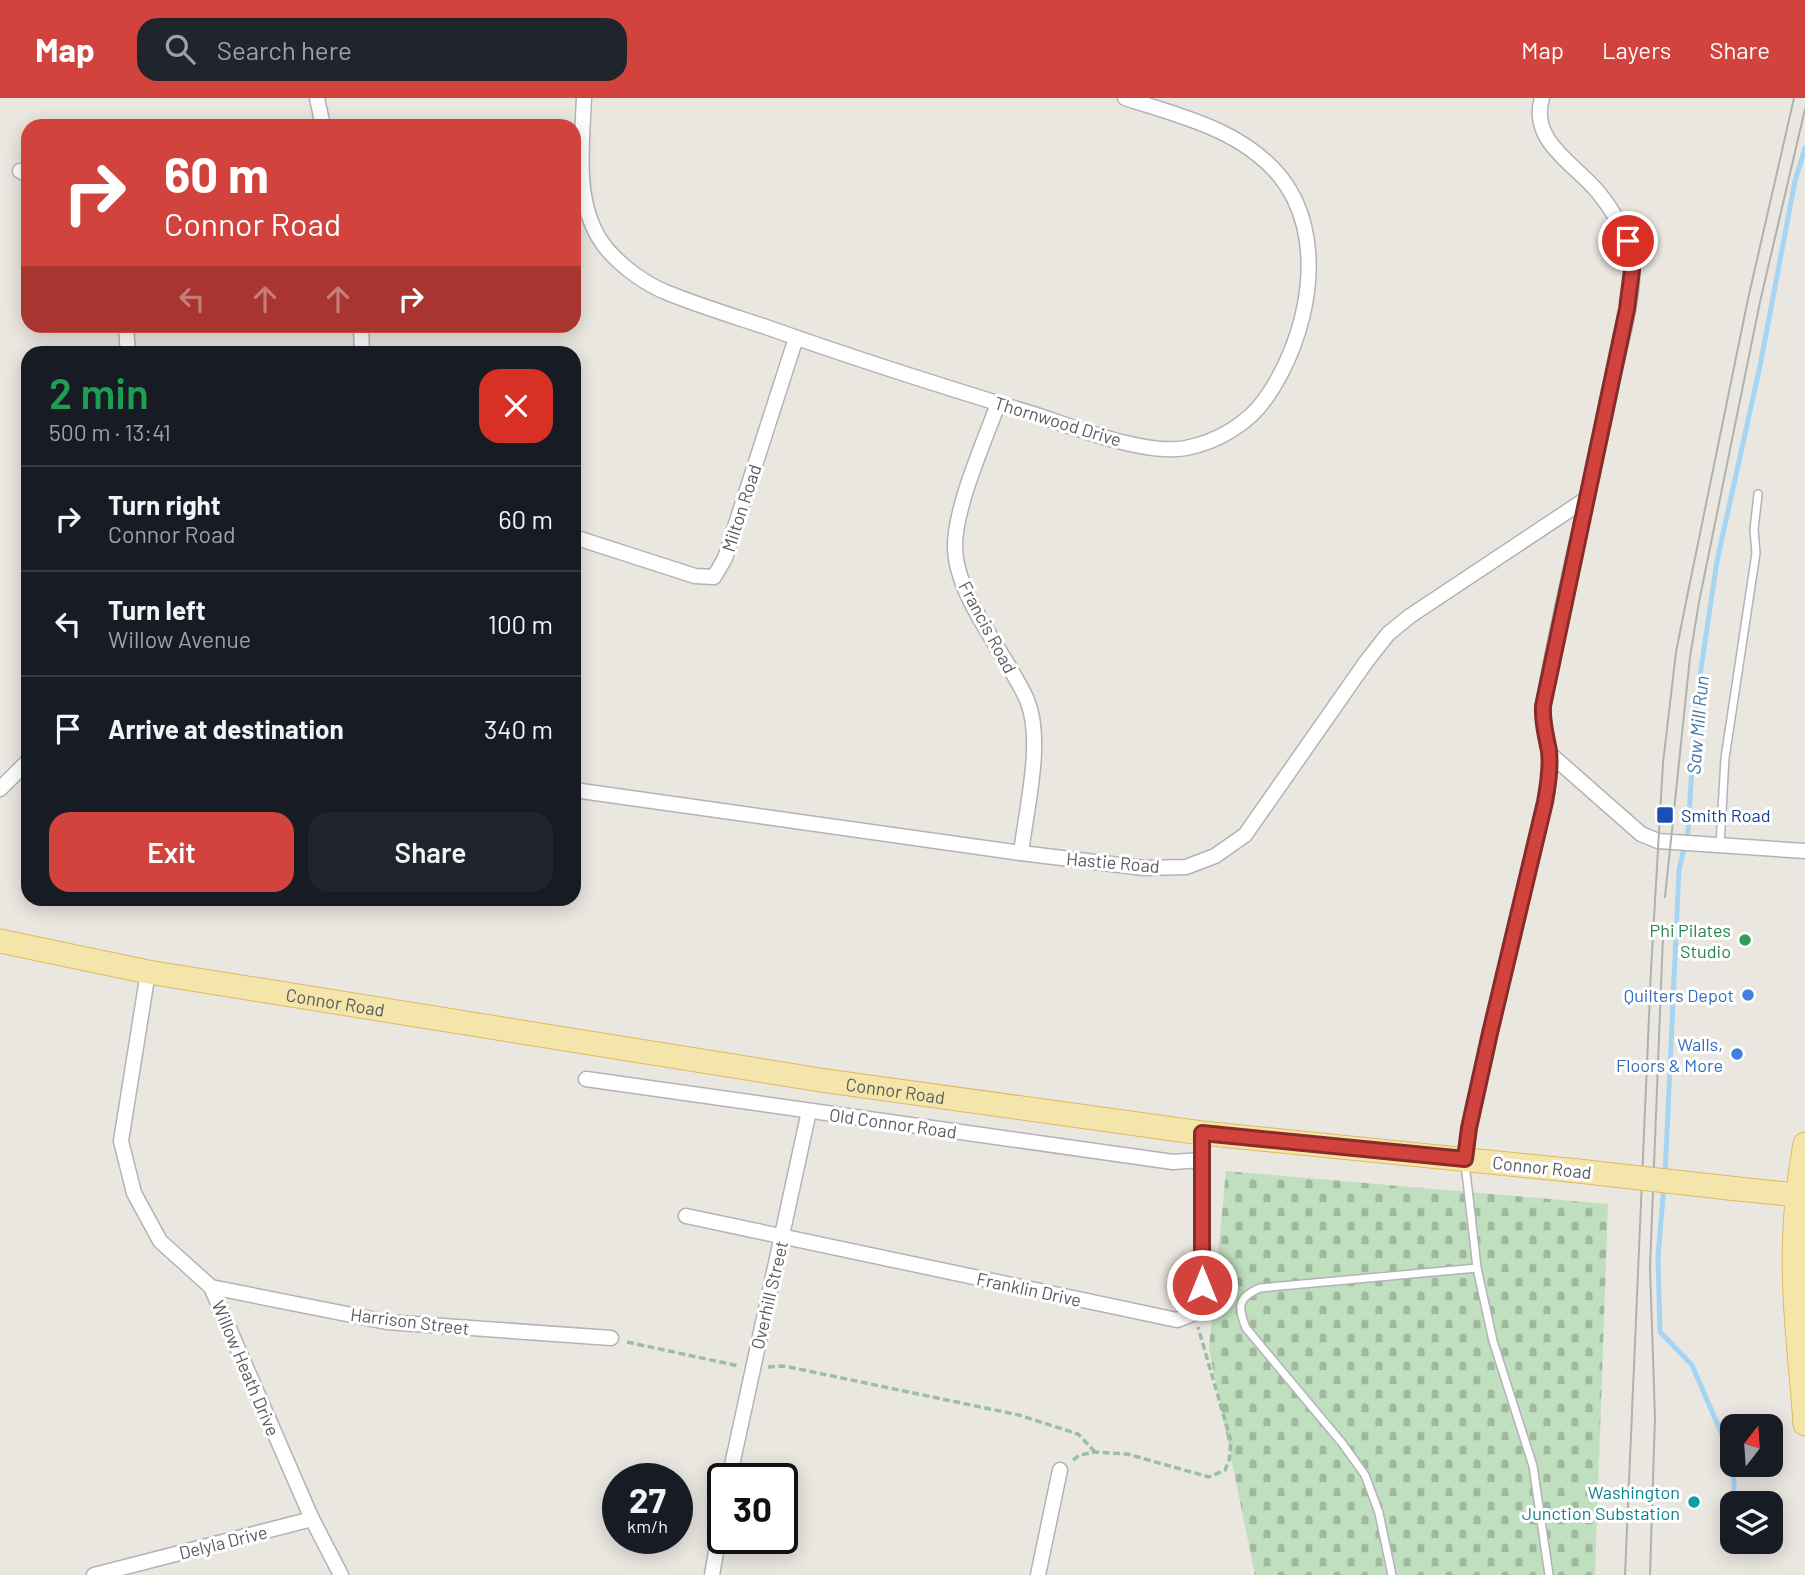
<!DOCTYPE html>
<html lang="en">
<head>
<meta charset="utf-8">
<style>
	body { margin:0; font-family:Barlow,sans-serif; background:#20242c; color:#f1f3f6; height:100vh; display:flex; flex-direction:column; font-size:26px; white-space:nowrap }
	* { box-sizing:border-box; margin:0 }
	p { font-size:23px; color:#9ea1a6 }
	.icon { flex:none; width:38px; height:38px; fill:none; stroke:currentColor; stroke-width:2; stroke-linecap:round; stroke-linejoin:round }
	.map { position:relative; flex:1; overflow:hidden }
	.sheet { position:absolute; left:21px; top:248px; width:560px; height:560px; display:flex; flex-direction:column; background:#171b24; border-radius:21px; box-shadow:0 4px 18px #0003 }
	.sheet>* { flex:none }
	.guide { position:absolute; left:21px; top:21px; width:560px; height:214px; border-radius:21px; box-shadow:0 4px 18px #0003; background:#d3433d; color:#fff; overflow:hidden }
	.needle { width:46px; rotate:17deg }
	.controls { position:absolute; left:1720px; top:1316px; display:grid; gap:14px }
	.controls a { display:grid; place-items:center; width:63px; height:63px; border-radius:14px; background:#171b24; box-shadow:0 4px 18px #0003; font-size:35px }
	.speed { position:absolute; left:602px; top:1365px; display:flex; gap:14px; font-size:35px; font-weight:700; text-align:center }
	.speed>* { display:grid; place-content:center; width:91px; height:91px; border-radius:50%; background:#171b24; box-shadow:0 4px 18px #0003; line-height:1 }
	.speed small { font-size:18px; font-weight:400 }
	.speed .limit { border:4px solid #111; border-radius:10px; background:#fff; color:#111 }
	.pin { position:absolute; display:grid; place-items:center; width:60px; height:60px; color:#fff; margin:-30px; border:4px solid #fff; border-radius:50%; box-shadow:0 2px 7px #0007 }
	.me { position:absolute; width:77px; margin:-38px; rotate:0deg; stroke-linejoin:round; filter:drop-shadow(0 0 5px #0008) }
	.turn { display:flex; align-items:center; gap:24px; height:147px; padding:0 28px; font-size:32px }
	.turn .icon { width:91px; height:91px; stroke-width:2.5 }
	.turn b { display:block; font-size:49px; line-height:60px }
	.lanes { display:flex; align-items:center; height:66px; padding:0 28px; background:#0003; justify-content:center; gap:35px; direction:ltr }
	.lanes .off { opacity:.35 }
	.round { display:grid; place-items:center; flex:none; width:74px; height:74px; border-radius:21px; background:#20242c }
	.headline { display:flex; align-items:center; justify-content:space-between; height:119px; padding:0 28px }
	h1 { font-size:42px; font-weight:600; line-height:52px; color:#1e9e55 }
	.primary-button { display:flex; gap:14px; margin-top:auto; padding:14px 28px }
	.primary-button a { flex:1; height:80px; border-radius:21px; background:#d3433d; color:#fff; font-size:28px; font-weight:600; line-height:80px; text-align:center }
	.primary-button a+a { background:#20242c; color:#f1f3f6 }
	ul { padding:0; list-style:none }
	li { display:flex; align-items:center; gap:21px; height:105px; padding:0 28px; border-top:2px solid #363941 }
	li div { flex:1 }
	li b { display:block; font-size:26px }
	li em { font-style:normal }
	header { display:flex; align-items:center; gap:42px; box-sizing:border-box; height:98px; padding:0 35px; background:#d3433d; color:#fff }
	header strong { font-size:33px }
	nav { display:flex; gap:38px; margin-inline-start:auto; font-size:24px }
	.search { width:490px; height:63px; background:#20242c; display:flex; align-items:center; gap:18px; box-sizing:border-box; padding:0 24px; border-radius:21px; color:#9ea1a6; font-size:26px }
	.map>svg:first-child { display:block }
	.cemetery { fill:url(#cemetery-stones) }
	.lines { fill:none; stroke-linecap:round; stroke-linejoin:round }
	.stream { stroke:#a6d5f4; stroke-width:5 }
	.service-casing { stroke:#b1b3b6; stroke-width:10 }
	.minor-casing { stroke:#b1b3b6; stroke-width:17 }
	.primary-casing { stroke:#dfb864; stroke-width:25 }
	.path { stroke:#9abfa3; stroke-width:3.5; stroke-dasharray:7 3.5; stroke-linecap:butt }
	.service { stroke:#fff; stroke-width:7 }
	.minor { stroke:#fff; stroke-width:14 }
	.primary { stroke:#f4e6ab; stroke-width:23 }
	.tram { stroke:#afb0b0; stroke-width:2 }
	.primary-bridge-casing { stroke:#dfb864; stroke-width:25; stroke-linecap:butt }
	.primary-bridge { stroke:#f4e6ab; stroke-width:23 }
	.route-casing { stroke:#892c28; stroke-width:18 }
	.route { stroke:#d3433d; stroke-width:12 }
	.transit-dot { fill:#1a4fb4; stroke:#fff; stroke-width:2.5 }
	.leisure-dot { fill:#2e9e5b; stroke:#fff; stroke-width:2.5 }
	.shop-dot { fill:#3f7fe0; stroke:#fff; stroke-width:2.5 }
	.culture-dot { fill:#0f9aa8; stroke:#fff; stroke-width:2.5 }
	.labels { text-anchor:middle; dominant-baseline:central; stroke-width:6; stroke-linejoin:round; paint-order:stroke }
	.street-label { font-size:18px; fill:#595c5f; stroke:#fff }
	.transit-label { font-size:18px; fill:#164399; stroke:#fff; text-anchor:start }
	.leisure-label { font-size:18px; fill:#27864d; stroke:#fff; text-anchor:end }
	.shop-label { font-size:18px; fill:#366cbe; stroke:#fff; text-anchor:end }
	.culture-label { font-size:18px; fill:#0d838f; stroke:#fff; text-anchor:end }
	.water-label { font-size:19px; font-style:italic; fill:#4878a3; stroke:#fff }
</style>
</head>
<body>
<header>
<strong>Map</strong>
<div class="search"><svg class="icon" aria-label="search" viewBox="0 0 24 24"><circle cx="10" cy="10" r="6"/><path d="M15 15l6 6"/></svg>Search here</div>
<nav><a>Map</a><a>Layers</a><a>Share</a></nav>
</header>
<div class="map">
<svg width="1805" height="1477" viewBox="0 0 1805 1477">
	<defs>
		<pattern id="cemetery-stones" width="16" height="16" patternUnits="userSpaceOnUse" patternTransform="scale(1.75)"><rect width="16" height="16" fill="#c0dfbf"/><path d="M2 7V4a2 2 0 0 1 4 0v3zM10 15v-3a2 2 0 0 1 4 0v3z" fill="#9fb89e"/></pattern>
	</defs>
	<rect width="100%" height="100%" fill="#eae7e0"/>
	<path class="cemetery" d="M1226 1073 1608 1106 1595 1477H1255L1209 1251Z"/>
	<g class="lines">
		<g class="stream">
			<path d="M1665 1078 1679 772 1688 733 1696 605 1717 463 1760 268 1795 83 1805 50"/>
			<path d="M1664 1087 1658 1159 1660 1234 1692 1267 1732 1360"/>
			<path d="M1734 1367V1405"/>
		</g>
		<defs>
			<g id="service">
				<path d="M1720 747 1725 660 1756 455 1754 432 1758 396"/>
				<path d="M1465 1065 1477 1170 1493 1243 1533 1368 1549 1477"/>
				<path d="M1392 1477 1379 1415 1365 1377 1342 1345 1246 1230C1237 1208 1238 1199 1260 1190L1477 1170"/>
			</g>
			<g id="minor">
				<path d="M317 0 323 28"/>
				<path d="M584 0C582 49 573 109 606 150 622 169 645 186 668 195 700 208 733 218 766 229 853 260 941 288 1030 315 1072 328 1144 358 1186 350 1217 344 1248 326 1266 300 1309 239 1330 137 1278 76 1239 31 1180 18 1125 0"/>
				<path d="M20 73 28 77"/>
				<path d="M126 228 128 256"/>
				<path d="M361 228 362 256"/>
				<path d="M998 306C984 344 955 409 955 448 955 499 1007 556 1027 602 1044 642 1026 712 1021 755"/>
				<path d="M574 439 695 478 714 479 725 460 796 240"/>
				<path d="M1549 655 1641 736 1658 743 1805 753"/>
				<path d="M0 691 28 663"/>
				<path d="M574 692 1021 755 1144 770 1186 769 1215 758 1245 737 1366 564 1388 536 1410 518 1586 401"/>
				<path d="M148 874 121 1043 134 1095 160 1143 211 1189 312 1421 341 1477"/>
				<path d="M586 981 1173 1064 1201 1062"/>
				<path d="M1465 1061 1469 1030 1490 935 1545 704C1548 687 1551 670 1549 653 1546 637 1542 624 1543 608 1562 498 1591 390 1613 280 1619 251 1634 198 1632 170 1630 141 1616 116 1598 94 1574 65 1529 43 1542 0"/>
				<path d="M686 1118 1177 1222 1193 1216 1200 1203 1202 1187V1035"/>
				<path d="M211 1189 387 1224 611 1240"/>
				<path d="M729 1381 809 1013"/>
				<path d="M94 1477 312 1421"/>
				<path d="M712 1477 723 1414"/>
				<path d="M1038 1477 1060 1372"/>
			</g>
			<g id="primary">
				<path id="s1" d="M0 843 148 874 827 983 1202 1035 1578 1073"/>
				<path d="M1805 1046C1800 1075 1796 1103 1795 1132 1791 1196 1801 1262 1805 1326"/>
				<path d="M1729 1090 1797 1097"/>
			</g>
		</defs>
		<use href="#service" class="service-casing"/>
		<use href="#minor" class="minor-casing"/>
		<use href="#primary" class="primary-casing"/>
		<g class="path">
			<path d="M627 1244 739 1268"/>
			<path d="M768 1269 784 1268 1019 1317 1078 1336 1095 1354"/>
			<path d="M1073 1362 1080 1357 1095 1354 1127 1356 1209 1379 1225 1372 1229 1363 1231 1343 1198 1229"/>
		</g>
		<use href="#service" class="service"/>
		<use href="#minor" class="minor"/>
		<use href="#primary" class="primary"/>
		<g class="tram">
			<path d="M1665 799 1690 559 1699 504 1760 204 1805 11"/>
			<path d="M1625 1477 1651 872 1663 665 1676 554 1687 499 1748 201 1794 0"/>
			<path d="M1650 1477 1655 1319 1650 1169 1663 838"/>
		</g>
		<defs>
			<path id="primary-bridge" d="M1578 1073 1729 1090"/>
		</defs>
		<use href="#primary-bridge" class="primary-bridge-casing"/>
		<use href="#primary-bridge" class="primary-bridge"/>
	</g>
	<g class="lines">
		<defs>
			<path id="route" d="M1202 1187V1035L1465 1061 1469 1030 1490 935 1545 704C1548 688 1551 670 1549 653 1546 637 1542 624 1543 608L1627 211 1632 172 1628 143"/>
		</defs>
		<use href="#route" class="route-casing"/>
		<use href="#route" class="route"/>
	</g>
	<rect class="transit-dot" x="1656" y="708" width="18" height="18" rx="3.5"/>
	<circle class="leisure-dot" cx="1745" cy="842" r="7"/>
	<g class="shop-dot">
		<circle cx="1748" cy="897" r="7"/>
		<circle cx="1737" cy="956" r="7"/>
	</g>
	<circle class="culture-dot" cx="1694" cy="1404" r="7"/>
	<g class="labels">
		<g class="street-label">
			<text transform="translate(1058 323) rotate(17)">Thornwood Drive</text>
			<text transform="translate(741 410) rotate(-72)">Milton Road</text>
			<text transform="translate(988 529) rotate(62)">Francis Road</text>
			<text transform="translate(1113 764) rotate(5)">Hastie Road</text>
			<text stroke="none"><textPath href="#s1" startOffset="341">Connor Road</textPath></text>
			<text stroke="none"><textPath href="#s1" startOffset="908">Connor Road</textPath></text>
			<text transform="translate(893 1025) rotate(8)">Old Connor Road</text>
			<text transform="translate(1542 1069) rotate(6)">Connor Road</text>
			<text transform="translate(1029 1191) rotate(12)">Franklin Drive</text>
			<text transform="translate(769 1197) rotate(-77)">Overhill Street</text>
			<text transform="translate(410 1223) rotate(7)">Harrison Street</text>
			<text transform="translate(246 1270) rotate(67)">Willow Heath Drive</text>
			<text transform="translate(223 1444) rotate(-14)">Delyla Drive</text>
		</g>
		<g class="transit-label">
			<text x="1681" y="717">Smith Road</text>
		</g>
		<g class="leisure-label">
			<text x="1731" y="832">Phi Pilates<tspan x="1731" dy="21">Studio</tspan></text>
		</g>
		<g class="shop-label">
			<text x="1734" y="897">Quilters Depot</text>
			<text x="1723" y="946">Walls,<tspan x="1723" dy="21">Floors &amp; More</tspan></text>
		</g>
		<g class="culture-label">
			<text x="1680" y="1394">Washington<tspan x="1680" dy="21">Junction Substation</tspan></text>
		</g>
		<g class="water-label">
			<text transform="translate(1697 627) rotate(-85)">Saw Mill Run</text>
		</g>
	</g>
</svg>
<div class="controls">
<a><svg class="needle" viewBox="-14 -14 28 28"><path d="M0-13l5 13h-10z" fill="#e53935"/><path d="M0 13l5-13h-10z" fill="#9ea1a6"/></svg></a>
<a><svg class="icon" aria-label="layers" viewBox="0 0 24 24"><path d="M12 4l9 5-9 5-9-5zM3 14l9 5 9-5"/></svg></a>
</div>
<div class="speed"><div>27<small>km/h</small></div><div class="limit">30</div></div>
<div class="pin" style="left:1628px;top:143px;background:#d93025"><svg class="icon" aria-label="arrive" viewBox="0 0 24 24"><path d="M6 21V4h12l-3 4 3 4H6"/></svg></div>
<svg class="me" style="left:1202px;top:1187px" viewBox="-20 -20 40 40"><circle r="17" fill="#d3433d" stroke="#fff" stroke-width="3"/><path d="M0-11L8 9 0 5-8 9z" fill="#fff"/></svg>
<div class="guide">
<div class="turn"><svg class="icon" aria-label="right" viewBox="0 0 24 24"><path d="M7 20v-9h11M14 6l5 5-5 5"/></svg><div><b>60 m</b>Connor Road</div></div>
<div class="lanes"><svg class="icon off" aria-label="left" viewBox="0 0 24 24"><path d="M17 20v-9H6M10 6l-5 5 5 5"/></svg><svg class="icon off" aria-label="ahead" viewBox="0 0 24 24"><path d="M12 20V5M6 11l6-6 6 6"/></svg><svg class="icon off" aria-label="ahead" viewBox="0 0 24 24"><path d="M12 20V5M6 11l6-6 6 6"/></svg><svg class="icon" aria-label="right" viewBox="0 0 24 24"><path d="M7 20v-9h11M14 6l5 5-5 5"/></svg></div>
</div>
<section class="sheet">
<div class="headline"><div><h1>2 min</h1><p>500 m · 13:41</p></div><a class="round" style="background:#d93025;color:#fff"><svg class="icon" aria-label="close" viewBox="0 0 24 24"><path d="M6 6l12 12M18 6L6 18"/></svg></a></div>
<ul>
<li><svg class="icon" aria-label="right" viewBox="0 0 24 24"><path d="M7 20v-9h11M14 6l5 5-5 5"/></svg><div><b>Turn right</b><p>Connor Road</p></div><em>60 m</em></li>
<li><svg class="icon" aria-label="left" viewBox="0 0 24 24"><path d="M17 20v-9H6M10 6l-5 5 5 5"/></svg><div><b>Turn left</b><p>Willow Avenue</p></div><em>100 m</em></li>
<li><svg class="icon" aria-label="arrive" viewBox="0 0 24 24"><path d="M6 21V4h12l-3 4 3 4H6"/></svg><div><b>Arrive at destination</b></div><em>340 m</em></li>
</ul>
<div class="primary-button"><a>Exit</a><a>Share</a></div>
</section>
</div>
</body>
</html>
